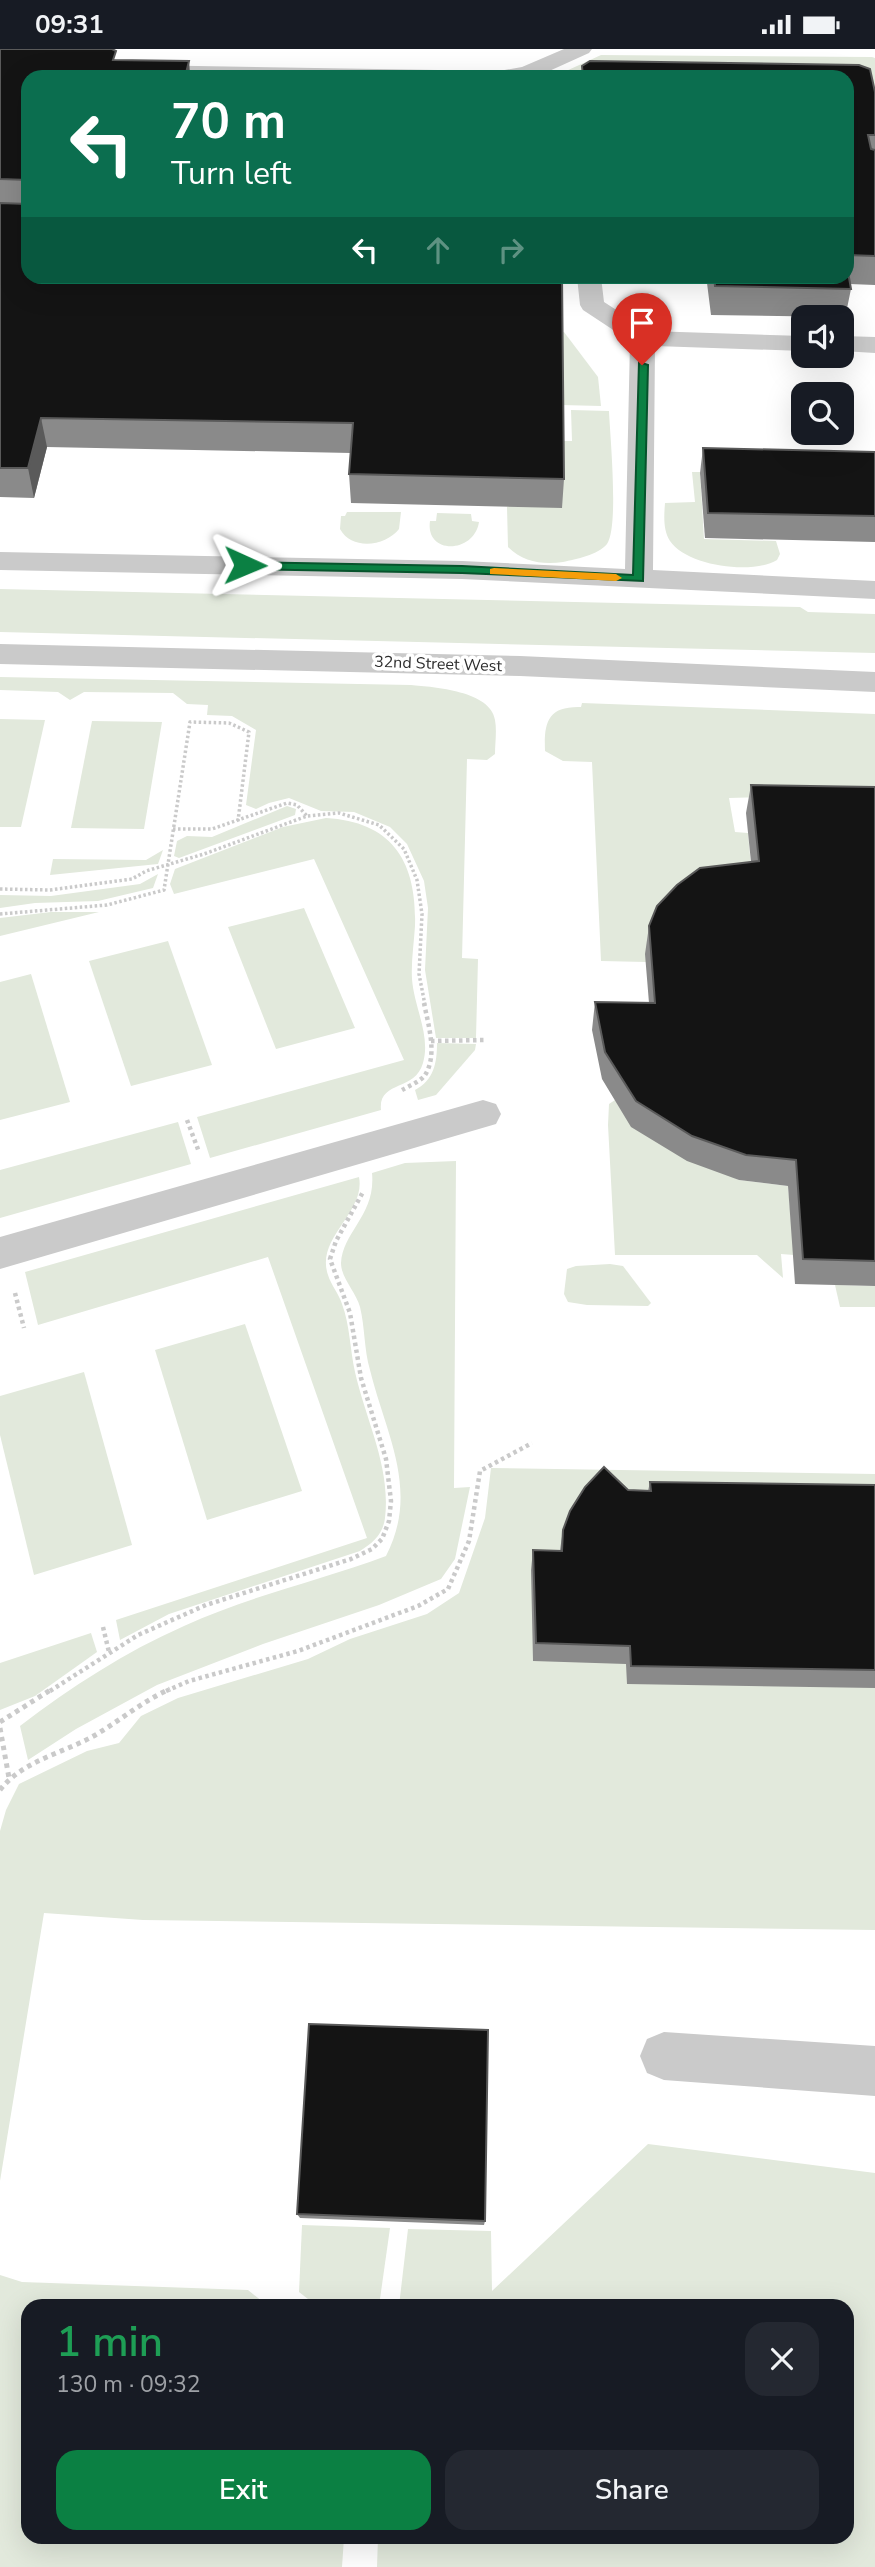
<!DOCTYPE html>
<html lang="en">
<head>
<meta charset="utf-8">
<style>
	body { margin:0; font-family:"Nunito Sans",sans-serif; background:#242831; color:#f1f3f6; height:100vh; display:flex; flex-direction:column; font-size:26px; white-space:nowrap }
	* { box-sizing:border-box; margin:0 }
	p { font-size:23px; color:#9ea1a6 }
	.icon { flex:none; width:38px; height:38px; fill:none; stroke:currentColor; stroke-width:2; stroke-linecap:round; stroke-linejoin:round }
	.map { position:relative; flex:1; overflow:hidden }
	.panel { position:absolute; left:21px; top:2250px; width:833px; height:245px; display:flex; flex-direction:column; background:#171b24; border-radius:21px; box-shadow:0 7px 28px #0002 }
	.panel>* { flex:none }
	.hud { position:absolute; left:21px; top:21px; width:833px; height:214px; border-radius:21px; box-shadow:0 7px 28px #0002; background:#0b6e4f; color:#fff; overflow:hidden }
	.fabs { position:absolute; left:791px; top:256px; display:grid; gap:14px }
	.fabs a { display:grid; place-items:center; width:63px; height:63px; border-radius:14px; background:#171b24; box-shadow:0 7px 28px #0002; font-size:35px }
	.pin { position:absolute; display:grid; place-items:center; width:60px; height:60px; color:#fff; margin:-72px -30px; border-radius:50% 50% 50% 0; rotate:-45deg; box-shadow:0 0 7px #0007 }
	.pin .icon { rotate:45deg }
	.me { position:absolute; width:77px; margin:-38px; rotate:91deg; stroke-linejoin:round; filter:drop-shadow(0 0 5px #0008) }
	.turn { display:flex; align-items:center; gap:24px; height:147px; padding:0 35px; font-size:32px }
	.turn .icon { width:91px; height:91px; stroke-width:2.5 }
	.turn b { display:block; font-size:49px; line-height:60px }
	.lanes { display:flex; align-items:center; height:66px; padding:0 35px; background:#0003; justify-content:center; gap:35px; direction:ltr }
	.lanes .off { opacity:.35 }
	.round { display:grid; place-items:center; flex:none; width:74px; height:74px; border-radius:21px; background:#242831 }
	.summary { display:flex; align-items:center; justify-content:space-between; height:119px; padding:0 35px }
	h1 { font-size:42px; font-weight:600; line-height:52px; color:#1e9e55 }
	.button { display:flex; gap:14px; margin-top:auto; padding:14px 35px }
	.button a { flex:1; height:80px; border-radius:21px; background:#0b8043; color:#fff; font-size:28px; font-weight:600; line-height:80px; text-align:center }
	.button a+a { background:#242831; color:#f1f3f6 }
	.status { display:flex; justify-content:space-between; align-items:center; height:49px; padding:0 35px; background:#171b24; direction:ltr }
	.status svg { height:19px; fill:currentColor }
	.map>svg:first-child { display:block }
	.green { fill:#e2e9dc }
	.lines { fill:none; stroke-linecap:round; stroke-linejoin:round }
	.path-far2 { stroke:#cacaca; stroke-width:3.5; stroke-dasharray:2.5 2.5; stroke-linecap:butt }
	.path-far1 { stroke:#cacaca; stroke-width:4.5; stroke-dasharray:3.5 3.5; stroke-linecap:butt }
	.path { stroke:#cacaca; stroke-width:5; stroke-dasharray:4.5 4.5; stroke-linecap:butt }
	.minor { fill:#cacaca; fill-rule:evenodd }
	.wall { fill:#8a8a8a }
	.shaded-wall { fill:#5a5a5a }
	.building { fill:#141414; stroke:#5a5a5a; stroke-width:2 }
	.route { fill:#0b8043; stroke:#07532c; stroke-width:2 }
	.slow { fill:#f59e0b }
	.labels { text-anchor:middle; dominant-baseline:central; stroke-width:7; stroke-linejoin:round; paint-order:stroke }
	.far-street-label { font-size:16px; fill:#2d2d2d; stroke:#fff }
</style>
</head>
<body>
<div class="status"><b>09:31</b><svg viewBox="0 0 49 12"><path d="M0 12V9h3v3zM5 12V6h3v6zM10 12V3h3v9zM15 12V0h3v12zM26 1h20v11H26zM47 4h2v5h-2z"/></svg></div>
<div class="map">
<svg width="875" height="2518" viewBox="0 0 875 2518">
	<rect width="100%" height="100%" fill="#fff"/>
	<g class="green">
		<path d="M601 6 872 8 875 9V91L847 28H553Z"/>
		<path d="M561 283H564L598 328 601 357 561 356Z"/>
		<path d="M571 361 609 362C610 387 619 478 607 495 598 506 576 510 563 513 543 516 523 513 508 498L507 458 561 392H572Z"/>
		<path d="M692 423H700L704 490 776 492 780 505 777 511C752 526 687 517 670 492 663 481 664 467 665 454L695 453Z"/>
		<path d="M347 463H401L399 480C386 497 352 502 340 480L341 467H345Z"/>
		<path d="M437 464 471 465 472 472 479 473C474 505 425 506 430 472H436Z"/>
		<path d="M0 540 800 558 808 563 875 565V604L0 583Z"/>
		<path d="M0 628 411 636C434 638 491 642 495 671 497 682 495 694 495 705L487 711 467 710 462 909 478 910 476 989H436L425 921 428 859 424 832 407 795 390 778 354 763 321 762 289 749 269 754 256 760 246 756 256 681 232 667 207 666 208 656 187 655 173 644 84 643 70 651 58 643 0 641Z"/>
		<path d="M582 654 875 665V745L729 749 735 783 748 784 753 840 646 913 601 912 592 713 563 712 545 702C544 674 547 657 581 658Z"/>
		<path d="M0 670 45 671 21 778H0Z"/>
		<path d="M92 672 162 673 144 780 71 779Z"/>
		<path d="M287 757 296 760 295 766 179 809 174 807 177 792 187 787 212 788Z"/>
		<path d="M326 769C393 773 417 813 415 877 414 894 411 912 412 930 414 958 431 987 423 1014 415 1043 378 1031 381 1061L210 1109 197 1068 404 1011 314 810 174 845 170 835 175 820 283 778Z"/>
		<path d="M163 801 158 815 50 826 53 810 146 811Z"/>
		<path d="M158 825 153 839 98 852 35 854 0 859V846L51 847 140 835Z"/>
		<path d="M304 859 355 979 276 1000 228 878Z"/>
		<path d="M51 863H99L0 887V869Z"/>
		<path d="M168 892 212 1016 131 1037 89 912Z"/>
		<path d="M31 925 70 1053 0 1071V933Z"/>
		<path d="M437 994 476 995 475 1001 436 1046 418 1051 415 1041C434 1031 437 1014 437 994Z"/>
		<path d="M615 1051 632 1078 739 1131 788 1137 794 1206 781 1205 783 1229 757 1206H615L608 1076 609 1055Z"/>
		<path d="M178 1073 191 1115 0 1169V1121Z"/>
		<path d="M456 1112 454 1439 470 1438 455 1510 441 1530 379 1556 263 1595 157 1636 76 1680 28 1711 20 1677C71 1638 125 1603 184 1577 249 1547 319 1532 386 1507 420 1441 386 1386 370 1321 364 1301 365 1278 360 1258 356 1243 341 1229 341 1214 343 1182 376 1166 372 1124L405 1114Z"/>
		<path d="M359 1128C366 1164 315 1189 328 1226 331 1236 339 1245 342 1255 350 1276 350 1301 355 1323 366 1372 391 1418 385 1469 383 1485 373 1494 360 1502L169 1565 120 1591 116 1571 367 1489 268 1208 38 1276 25 1223Z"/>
		<path d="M610 1215 623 1217 651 1254 648 1257 587 1256 568 1253 564 1245 567 1220 576 1217Z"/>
		<path d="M835 1236 875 1237V1258H840Z"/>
		<path d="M245 1275 302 1442 207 1471 155 1301Z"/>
		<path d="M84 1323 132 1496 34 1526 0 1386V1347Z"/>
		<path d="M491 1419 875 1425V1881L143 1871 44 1864 0 2132V1782L6 1761 19 1735 87 1702 119 1694 141 1667 178 1649 308 1610 350 1590 427 1565 459 1544 485 1469Z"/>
		<path d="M91 1584 97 1603 35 1647 0 1661V1614Z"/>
		<path d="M648 2095 875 2124V2518H377L378 2489 847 2488V2258L399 2257 408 2180 491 2182 492 2242Z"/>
		<path d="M302 2176 390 2179 379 2257H317L299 2243Z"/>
		<path d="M0 2226 22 2233 248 2241 268 2257 28 2258V2488L344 2489 342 2518H0Z"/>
	</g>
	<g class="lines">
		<g class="path-far2">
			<path d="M173 780H212L287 754 297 756 307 767"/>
			<path d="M0 840 50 841 132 830 146 822 204 805 307 767 339 764 379 776 404 800 417 831 422 865 419 925 425 956"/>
			<path d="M0 865 107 856 164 841 190 673 229 674 249 683 238 772"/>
		</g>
		<g class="path-far1">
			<path d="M431 992 485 991"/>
			<path d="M402 1041C409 1037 421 1032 425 1026 438 1006 428 975 424 954"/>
			<path d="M187 1071 199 1103"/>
			<path d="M15 1244 24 1279"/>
			<path d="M103 1578 109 1603"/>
			<path d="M50 1642 138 1586 206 1556 351 1510 372 1500 382 1490 389 1472 391 1452 386 1410 361 1329 350 1264 330 1210 336 1192 363 1143"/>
			<path d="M166 1642 189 1632 298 1602 418 1557 448 1540 469 1492 480 1422 532 1394"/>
		</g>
		<g class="path">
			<path d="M0 1673 52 1640"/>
			<path d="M0 1679 9 1729"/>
			<path d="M0 1741C23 1711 65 1704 97 1685 122 1670 143 1652 170 1640"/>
		</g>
		<g class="minor">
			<path d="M564 0H592L589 4 536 28H137L128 22 131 17 139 16 499 22 522 18Z"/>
			<path d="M577 228H601L604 253 649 282 803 287V302L655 297 653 521 875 532V550L462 530 0 521V503L462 512 625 520 630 292 583 261 580 256Z"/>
			<path d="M842 287 875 288V304L842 302Z"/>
			<path d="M0 595 520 607 875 623V643L520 627 0 615Z"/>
			<path d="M483 1051 496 1055 501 1065 496 1075 0 1220V1188Z"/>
			<path d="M664 1983 875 1997V2047L664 2031 647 2024 640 2007 647 1990Z"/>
		</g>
	</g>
	<g class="wall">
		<path d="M0 0 117 11 189 12 190 28H28V228L564 430 562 459 351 454 349 425 351 404 47 398 34 449 0 448Z"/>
		<path d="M590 12 859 16 870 20 875 43V236L850 235 851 240 845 269H842V268L711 266 707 234 646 232 645 228H847V28H582V17Z"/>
		<path d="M703 399 875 403V493L705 489 700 424Z"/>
		<path d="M751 736 875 738V1237L795 1235 788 1137 739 1131 687 1112 631 1078 602 1030 592 981 595 953 649 954 645 905 649 877 751 813 746 764Z"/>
		<path d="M650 1433 875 1436V1639L627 1635 626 1615 533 1612 531 1521 533 1501H560L563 1481 648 1442Z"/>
		<path d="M297 2165 485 2172 484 2176 300 2169Z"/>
	</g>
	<g class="shaded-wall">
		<path d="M189 12 190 28H185Z"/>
		<path d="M41 369 47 398 34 449 28 419Z"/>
	</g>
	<g class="building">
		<path d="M0 0H112L116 2 113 11 189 12 185 28H28V131L0 130Z"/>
		<path d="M590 12 859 16 870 20 875 43V86H868L871 100 875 101V207L847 206V28H583L582 17Z"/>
		<path d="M0 154 28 155V228H562L564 430 349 425 353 374 41 369 28 419H0Z"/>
		<path d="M847 217 851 240 715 237 714 228H847Z"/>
		<path d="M703 399 875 403V467L708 464Z"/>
		<path d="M751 736 875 738V1212L803 1210 796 1111 746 1106 692 1087 636 1052 605 1003 595 953 655 954 649 877 657 857 677 836 700 819 759 812Z"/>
		<path d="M604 1418 628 1441 651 1442 650 1433 875 1436V1621L631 1617 630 1597 536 1594 533 1501 562 1502 563 1481 570 1462 585 1438Z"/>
		<path d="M309 1975 488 1981 485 2172 297 2165Z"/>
	</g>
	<path class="route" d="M639 313 648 316 643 532 462 524 245 520 239 516 245 513 462 517 633 526Z"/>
	<path class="slow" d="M494 519 616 525 622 529 616 532 490 525V520Z"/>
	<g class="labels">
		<g class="far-street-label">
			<text transform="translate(438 615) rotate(2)">32nd Street West</text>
		</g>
	</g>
</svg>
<div class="fabs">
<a><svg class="icon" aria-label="sound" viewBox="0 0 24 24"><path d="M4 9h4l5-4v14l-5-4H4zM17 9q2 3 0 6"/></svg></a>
<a><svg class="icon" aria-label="search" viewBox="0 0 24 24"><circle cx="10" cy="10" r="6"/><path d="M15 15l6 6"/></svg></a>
</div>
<div class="pin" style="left:642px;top:316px;background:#d93025"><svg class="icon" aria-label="arrive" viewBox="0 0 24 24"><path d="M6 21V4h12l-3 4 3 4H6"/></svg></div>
<svg class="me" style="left:245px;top:516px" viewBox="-20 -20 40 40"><path d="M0-17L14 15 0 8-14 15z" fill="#0b8043" stroke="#fff" stroke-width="4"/></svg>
<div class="hud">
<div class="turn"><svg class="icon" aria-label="left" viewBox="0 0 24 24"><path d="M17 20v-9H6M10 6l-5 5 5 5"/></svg><div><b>70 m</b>Turn left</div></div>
<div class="lanes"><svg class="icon" aria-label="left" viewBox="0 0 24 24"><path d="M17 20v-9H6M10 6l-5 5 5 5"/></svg><svg class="icon off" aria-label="ahead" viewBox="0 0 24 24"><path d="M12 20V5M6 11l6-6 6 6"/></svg><svg class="icon off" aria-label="right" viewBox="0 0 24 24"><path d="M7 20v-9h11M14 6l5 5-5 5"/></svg></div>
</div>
<section class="panel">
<div class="summary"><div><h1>1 min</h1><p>130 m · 09:32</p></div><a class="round"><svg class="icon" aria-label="close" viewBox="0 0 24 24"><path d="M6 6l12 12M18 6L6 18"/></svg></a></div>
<div class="button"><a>Exit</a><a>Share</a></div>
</section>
</div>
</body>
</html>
